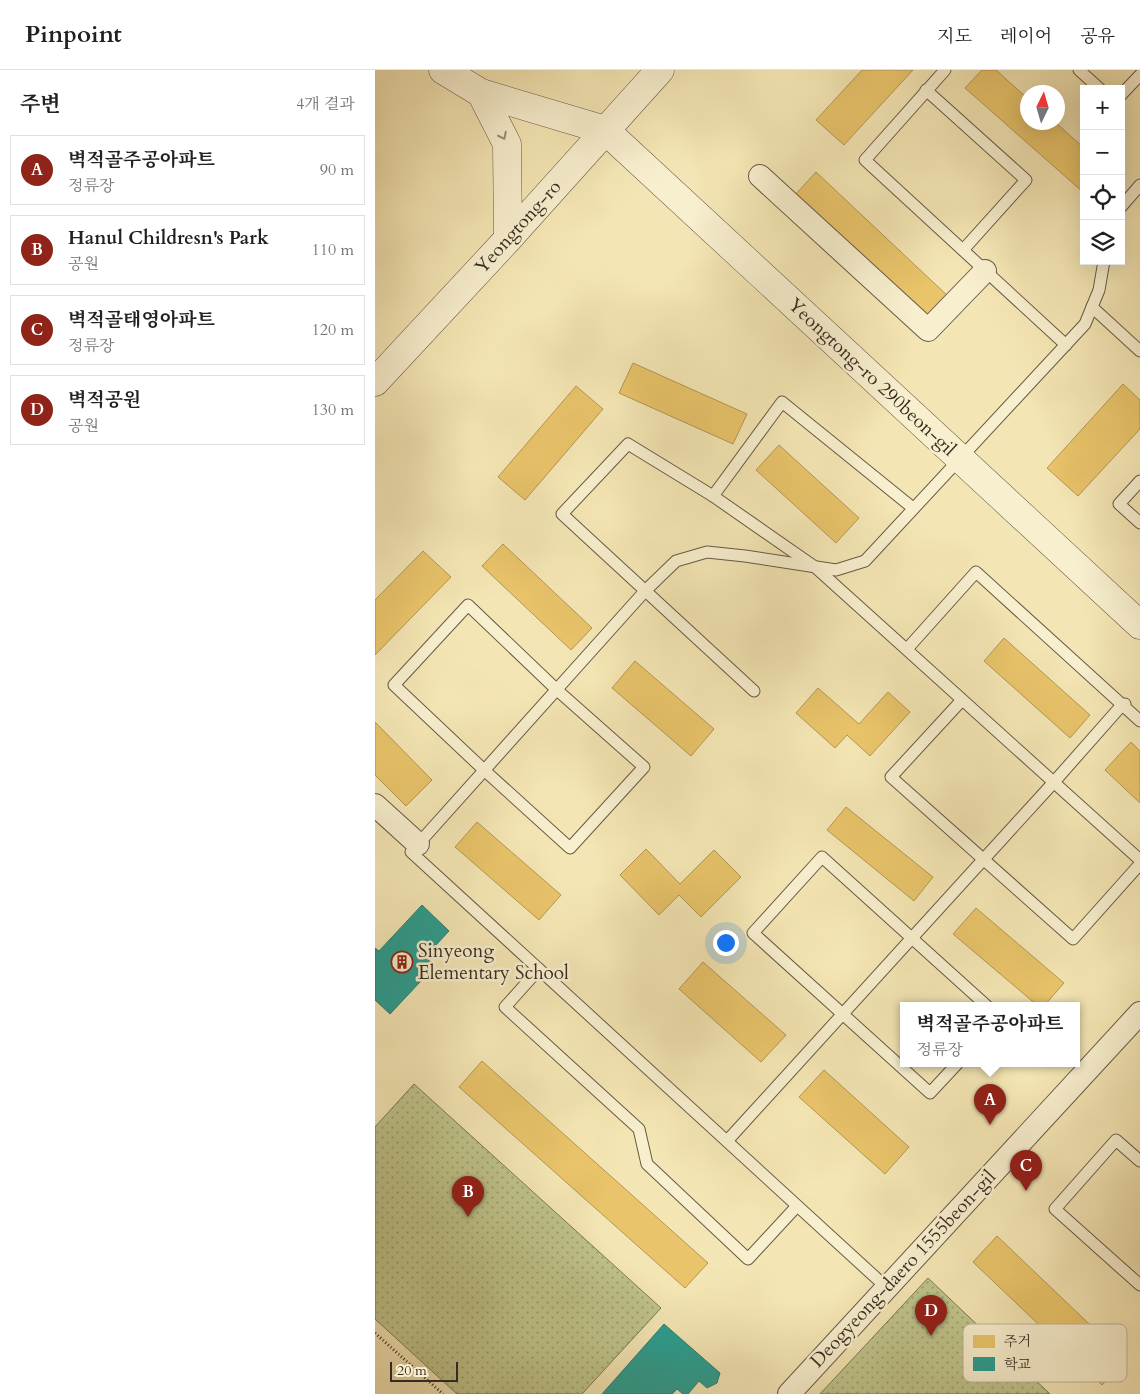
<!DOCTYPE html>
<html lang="ko">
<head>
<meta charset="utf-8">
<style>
  :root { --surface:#fff; --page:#f6f6f6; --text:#202124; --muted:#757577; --line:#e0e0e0; --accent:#8f2418 }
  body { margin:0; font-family:Cardo,"Noto Serif KR",serif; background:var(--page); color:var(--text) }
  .controls { position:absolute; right:15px; top:15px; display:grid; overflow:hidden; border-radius:0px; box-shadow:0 5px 20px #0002 }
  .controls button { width:45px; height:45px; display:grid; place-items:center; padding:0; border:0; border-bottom:1px solid var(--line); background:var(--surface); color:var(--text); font:25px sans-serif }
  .compass { position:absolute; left:645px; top:15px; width:45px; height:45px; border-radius:50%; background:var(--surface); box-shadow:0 5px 20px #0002; rotate:5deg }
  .scale { position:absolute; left:15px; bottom:12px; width:68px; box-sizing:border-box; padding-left:5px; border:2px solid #382c22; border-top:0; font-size:14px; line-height:18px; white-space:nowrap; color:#382c22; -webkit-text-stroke:4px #f8efce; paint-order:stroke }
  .you { position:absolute; left:350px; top:872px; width:18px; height:18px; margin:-12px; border:4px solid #fff; border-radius:50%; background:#1a73e8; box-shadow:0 0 0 8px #1a73e833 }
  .badge { display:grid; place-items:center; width:32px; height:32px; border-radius:50%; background:var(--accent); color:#fff; font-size:16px; font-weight:700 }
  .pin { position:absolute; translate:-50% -41px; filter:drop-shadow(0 1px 2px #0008) }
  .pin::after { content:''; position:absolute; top:26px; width:18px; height:15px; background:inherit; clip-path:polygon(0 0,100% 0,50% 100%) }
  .popup { position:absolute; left:525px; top:932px; width:180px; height:65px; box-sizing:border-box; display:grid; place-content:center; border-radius:0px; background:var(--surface); filter:drop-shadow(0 1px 4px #0005); font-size:16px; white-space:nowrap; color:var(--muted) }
  .popup b { font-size:19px; color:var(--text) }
  .popup::after { content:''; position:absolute; left:50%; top:100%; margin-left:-10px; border:10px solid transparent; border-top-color:var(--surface) }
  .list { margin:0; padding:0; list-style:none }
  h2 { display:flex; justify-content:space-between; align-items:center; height:65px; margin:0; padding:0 20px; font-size:21px }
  h2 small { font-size:16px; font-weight:400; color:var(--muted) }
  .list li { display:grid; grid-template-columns:32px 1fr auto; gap:15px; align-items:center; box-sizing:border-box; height:70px; margin:0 10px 10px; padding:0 10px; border:1px solid var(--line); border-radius:0px }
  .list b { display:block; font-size:19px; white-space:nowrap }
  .list p { margin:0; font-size:16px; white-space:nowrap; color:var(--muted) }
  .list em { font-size:16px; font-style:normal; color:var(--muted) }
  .icon { flex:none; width:28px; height:28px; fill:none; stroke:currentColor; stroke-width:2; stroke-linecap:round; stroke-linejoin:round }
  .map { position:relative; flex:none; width:765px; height:1324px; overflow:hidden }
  header { display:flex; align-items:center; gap:30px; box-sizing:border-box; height:70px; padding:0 25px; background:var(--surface); border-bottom:1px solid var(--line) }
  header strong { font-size:24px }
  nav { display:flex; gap:28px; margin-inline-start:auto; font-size:18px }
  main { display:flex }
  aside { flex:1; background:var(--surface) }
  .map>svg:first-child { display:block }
  .park { fill:url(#park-dots); stroke:#7c7856 }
  .homes { fill:#e9c46a; stroke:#b49654 }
  .schools { fill:#2a9d8f; stroke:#2e7b6e }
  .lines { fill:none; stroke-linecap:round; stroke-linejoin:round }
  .service-casing { stroke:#675a46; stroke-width:13 }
  .minor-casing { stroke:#675a46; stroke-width:24 }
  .tertiary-casing { stroke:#675a46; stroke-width:29 }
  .path { stroke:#382c22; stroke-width:3; stroke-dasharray:1 2.5; stroke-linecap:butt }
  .service { stroke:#f8efce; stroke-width:11 }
  .minor { stroke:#f8efce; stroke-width:22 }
  .tertiary { stroke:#f8efce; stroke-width:28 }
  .oneway { stroke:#988e78 }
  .labels { text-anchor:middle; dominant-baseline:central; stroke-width:5; stroke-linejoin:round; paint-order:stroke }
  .street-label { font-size:19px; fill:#382c22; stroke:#f8efce }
  .poi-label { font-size:19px; fill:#382c22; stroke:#f8efce; text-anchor:start }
  .key { fill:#f8efce; stroke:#beb49a; stroke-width:1 }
  .key-label { font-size:14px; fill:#382c22 }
</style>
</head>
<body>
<header>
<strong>Pinpoint</strong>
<nav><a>지도</a><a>레이어</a><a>공유</a></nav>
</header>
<main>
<aside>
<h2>주변<small>4개 결과</small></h2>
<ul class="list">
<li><span class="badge">A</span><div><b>벽적골주공아파트</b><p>정류장</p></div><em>90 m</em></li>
<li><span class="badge">B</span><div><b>Hanul Childresn's Park</b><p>공원</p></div><em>110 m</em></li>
<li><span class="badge">C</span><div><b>벽적골태영아파트</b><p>정류장</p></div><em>120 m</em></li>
<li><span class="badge">D</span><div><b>벽적공원</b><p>공원</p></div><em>130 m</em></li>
</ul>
</aside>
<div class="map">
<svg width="765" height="1324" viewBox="0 0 765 1324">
  <defs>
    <pattern id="park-dots" width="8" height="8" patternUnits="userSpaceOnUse" patternTransform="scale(1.25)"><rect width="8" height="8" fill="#bfc48a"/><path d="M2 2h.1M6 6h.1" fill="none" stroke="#9c9f70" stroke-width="1.8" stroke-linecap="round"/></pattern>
  </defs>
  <rect width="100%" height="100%" fill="#f4e6b4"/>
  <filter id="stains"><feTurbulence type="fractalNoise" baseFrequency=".004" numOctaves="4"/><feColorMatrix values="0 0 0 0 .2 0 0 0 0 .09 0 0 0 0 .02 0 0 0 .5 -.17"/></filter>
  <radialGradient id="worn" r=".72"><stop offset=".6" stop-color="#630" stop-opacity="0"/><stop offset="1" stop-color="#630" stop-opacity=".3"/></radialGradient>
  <!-- park -->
  <g class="park">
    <path d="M39,1014L286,1238L207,1324H82L0,1249V1057Z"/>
    <path d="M553,1208L675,1324H445Z"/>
  </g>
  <!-- homes -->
  <g class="homes">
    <path d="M487,0H538L469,75L441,50Z"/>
    <path d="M607,0H621L652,28V52H680L709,78V123L590,18Z"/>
    <path d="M441,102L575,228L552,253L418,127Z"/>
    <path d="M258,293L372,344L358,374L244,323Z"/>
    <path d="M748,314L765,330V359L703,426L672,398Z"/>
    <path d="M201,316L228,339L150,430L123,407Z"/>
    <path d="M404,375L484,448L461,473L381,400Z"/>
    <path d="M128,474L217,558L196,580L107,496Z"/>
    <path d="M48,481L76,507L0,585V530Z"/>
    <path d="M629,568L715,645L695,668L609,591Z"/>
    <path d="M260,591L339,659L316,686L237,618Z"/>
    <path d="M443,618L484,654L513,622L535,642L495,686L472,665L460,678L421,643Z"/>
    <path d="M0,652L57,710L31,736L0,705Z"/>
    <path d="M756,672L765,681V733L730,700Z"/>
    <path d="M471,737L558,807L539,831L452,760Z"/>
    <path d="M102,752L186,825L164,850L80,777Z"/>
    <path d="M271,779L305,814L339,780L366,807L326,847L304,825L284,845L245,805Z"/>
    <path d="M601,838L689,913L669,936H663L578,864Z"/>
    <path d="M328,892L411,965L386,992L304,919Z"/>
    <path d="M107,991L333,1193L310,1218L84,1017Z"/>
    <path d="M449,1000L534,1077L510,1104L424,1027Z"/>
    <path d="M622,1166L752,1290L727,1315L598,1192Z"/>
  </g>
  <!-- schools -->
  <g class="schools">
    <path d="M47,835L74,861L50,887L60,896L15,944L0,930V878L4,881Z"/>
    <path d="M289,1254L345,1303L342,1313L332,1318L324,1311L313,1324H308L302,1319L297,1324H227Z"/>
  </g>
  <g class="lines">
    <!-- service casing -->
    <g class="service-casing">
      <g id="service">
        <path d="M570,0L490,90L691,275"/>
        <path d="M704,0L725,19"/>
        <path d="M551,20L651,110L588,180"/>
        <path d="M746,25L765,5"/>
        <path d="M746,137L765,115"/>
        <path d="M717,237L765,281"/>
        <path d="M765,411L744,434L765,453"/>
        <path d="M338,426L407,332L538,438"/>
        <path d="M93,535L182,620L269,697L195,778L109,700L19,615Z"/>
        <path d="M532,579L601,502L765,651"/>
        <path d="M379,621L187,444L253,374L338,426L440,497L765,790"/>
        <path d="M587,630L516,707L698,869L765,794"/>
        <path d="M164,899L130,937L264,1059L272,1094L373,1189L422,1136"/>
        <path d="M582,994L555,1023L378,863L447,787L612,936"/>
        <path d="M352,1071L679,712L747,635L750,634"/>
        <path d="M765,1091L741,1070L680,1139L765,1215"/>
        <path d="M511,1217L36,782L270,521L301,491L332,482L370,486L461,500L490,491L710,254L724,220L729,191"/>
      </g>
    </g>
    <!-- minor casing -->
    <g class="minor-casing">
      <g id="minor">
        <path d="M385,106L553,260L610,201"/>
        <path d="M0,735L43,774"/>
        <path d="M414,1324L765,943"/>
      </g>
    </g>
    <!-- tertiary casing -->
    <g class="tertiary-casing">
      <g id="tertiary">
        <path d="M68,0L106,23L230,60L765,555"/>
        <path d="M106,23L132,74L133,169"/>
        <path d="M0,312L133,169L285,0"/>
      </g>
    </g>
    <!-- path -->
    <path class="path" d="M0,1263L68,1324"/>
    <!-- service -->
    <use href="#service" class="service"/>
    <!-- minor -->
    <use href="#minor" class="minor"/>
    <!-- tertiary -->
    <use href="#tertiary" class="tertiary"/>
  </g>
  <!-- one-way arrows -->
  <defs><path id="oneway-chevron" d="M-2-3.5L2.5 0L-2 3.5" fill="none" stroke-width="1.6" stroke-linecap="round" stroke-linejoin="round" transform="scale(1.25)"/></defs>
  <use class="oneway" href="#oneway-chevron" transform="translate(128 66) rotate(63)"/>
  <!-- icons -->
  <defs>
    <g id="building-ring" transform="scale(1.125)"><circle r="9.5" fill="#f8efce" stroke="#8f2418" stroke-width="1.5"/><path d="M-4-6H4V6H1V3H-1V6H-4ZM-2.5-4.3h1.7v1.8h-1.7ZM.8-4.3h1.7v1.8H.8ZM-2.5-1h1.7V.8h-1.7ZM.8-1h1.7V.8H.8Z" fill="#8f2418"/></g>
  </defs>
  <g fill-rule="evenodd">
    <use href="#building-ring" x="27" y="892"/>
  </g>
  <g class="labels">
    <!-- street labels -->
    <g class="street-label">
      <text transform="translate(143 157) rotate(-48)">Yeongtong-ro</text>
      <text transform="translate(497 307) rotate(43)">Yeongtong-ro 290beon-gil</text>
      <text transform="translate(528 1199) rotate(-47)">Deogyeong-daero 1555beon-gil</text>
    </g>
    <!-- poi labels -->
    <g class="poi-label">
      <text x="43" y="881">Sinyeong<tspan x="43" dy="22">Elementary School</tspan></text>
    </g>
  </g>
  <!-- legend -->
  <rect x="588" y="1254" width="164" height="58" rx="8" class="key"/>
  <rect x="598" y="1265" width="22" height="13" fill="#e9c46a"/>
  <rect x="598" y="1287" width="22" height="14" fill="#2a9d8f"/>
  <g class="key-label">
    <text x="629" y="1276">주거</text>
    <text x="629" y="1299">학교</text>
  </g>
  <rect width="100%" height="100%" filter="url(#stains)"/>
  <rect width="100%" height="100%" fill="url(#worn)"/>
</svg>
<div class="controls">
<button>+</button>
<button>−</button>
<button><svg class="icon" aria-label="locate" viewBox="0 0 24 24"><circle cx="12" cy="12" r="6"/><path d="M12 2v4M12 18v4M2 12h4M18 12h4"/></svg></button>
<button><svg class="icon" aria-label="layers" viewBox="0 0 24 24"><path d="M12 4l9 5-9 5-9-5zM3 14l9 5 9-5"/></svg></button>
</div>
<svg class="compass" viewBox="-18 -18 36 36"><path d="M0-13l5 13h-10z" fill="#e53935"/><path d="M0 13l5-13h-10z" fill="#757577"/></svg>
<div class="scale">20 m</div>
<div class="you"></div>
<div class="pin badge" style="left:615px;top:1055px">A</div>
<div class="popup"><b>벽적골주공아파트</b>정류장</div>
<div class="pin badge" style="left:93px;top:1147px">B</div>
<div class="pin badge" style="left:651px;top:1121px">C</div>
<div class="pin badge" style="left:556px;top:1266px">D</div>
</div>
</main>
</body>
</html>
